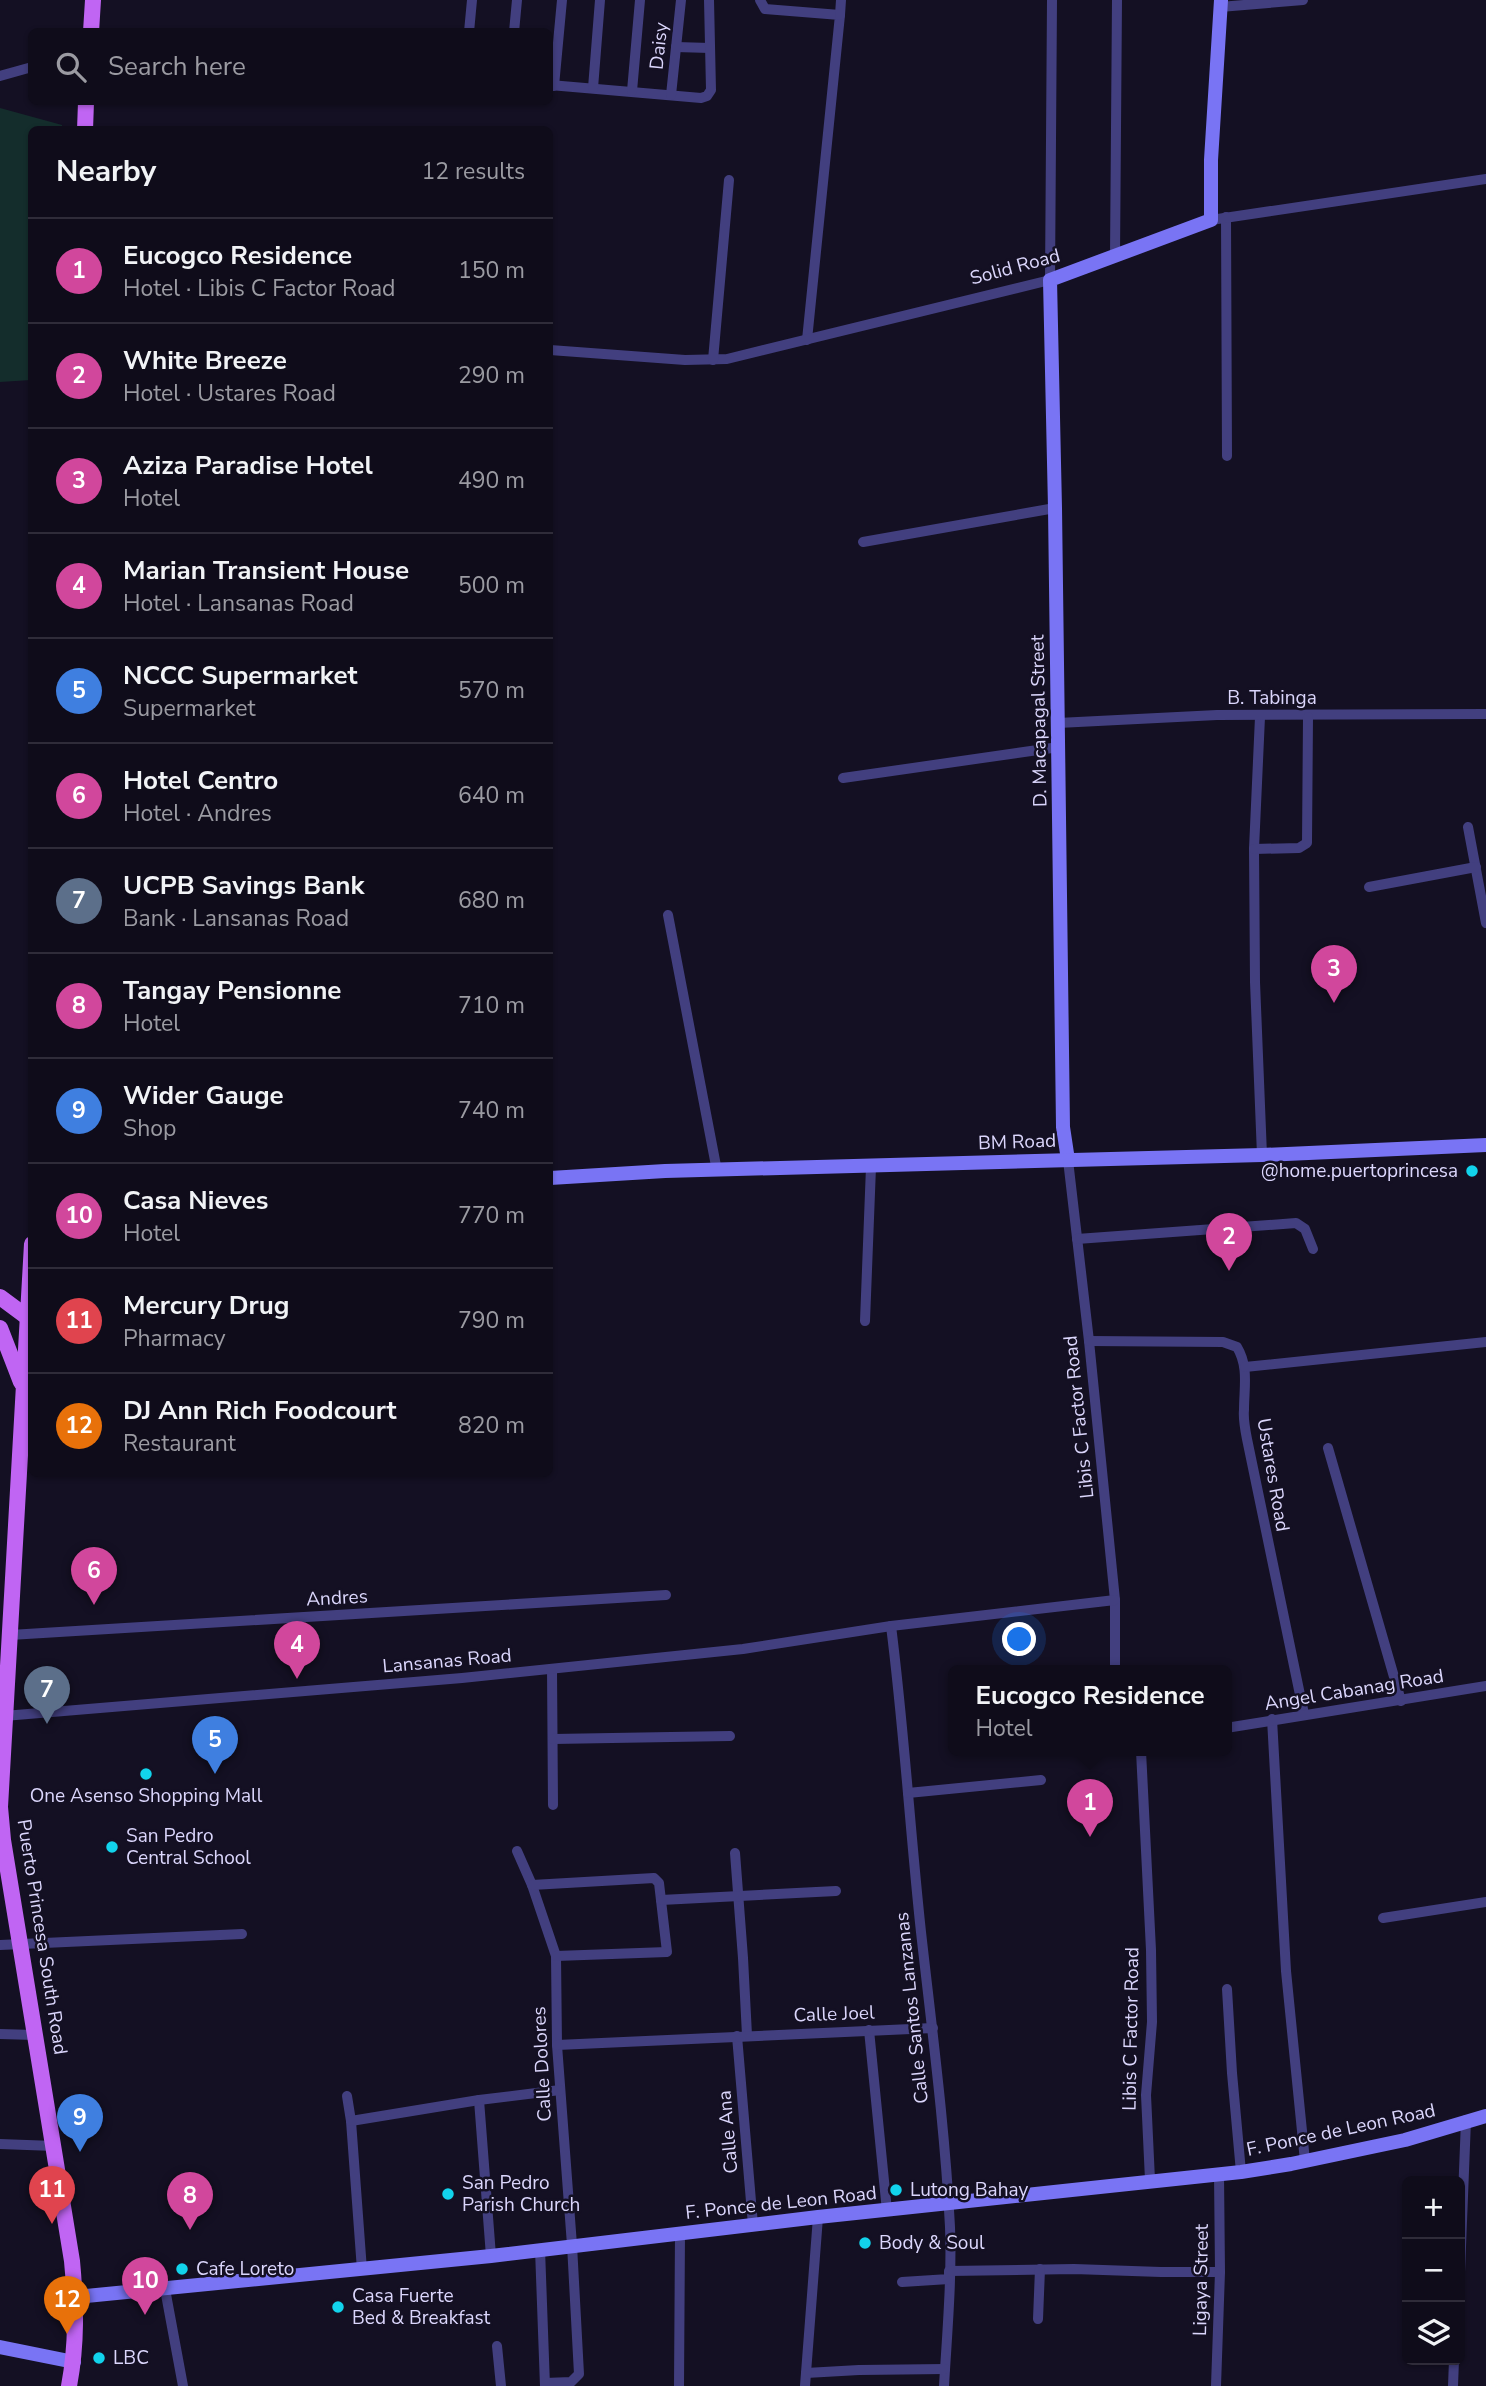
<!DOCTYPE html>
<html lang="en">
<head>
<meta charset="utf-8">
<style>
  :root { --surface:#0f0c1a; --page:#181523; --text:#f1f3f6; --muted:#9b9ba2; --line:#2f2c39; --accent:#8c9099 }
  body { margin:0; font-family:"Nunito Sans",sans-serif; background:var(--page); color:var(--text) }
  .controls { position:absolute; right:21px; bottom:21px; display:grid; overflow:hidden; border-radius:10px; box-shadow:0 2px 5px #0004 }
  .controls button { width:63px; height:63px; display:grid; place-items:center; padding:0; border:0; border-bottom:2px solid var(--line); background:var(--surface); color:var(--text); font:35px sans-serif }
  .you { position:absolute; left:1020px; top:1640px; width:24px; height:24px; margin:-18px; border:5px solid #fff; border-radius:50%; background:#1a73e8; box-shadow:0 0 0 10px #1a73e833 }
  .badge { display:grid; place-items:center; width:46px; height:46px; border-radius:50%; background:var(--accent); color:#fff; font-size:23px; font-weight:700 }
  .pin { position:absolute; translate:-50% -58px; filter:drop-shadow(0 2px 4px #0008) }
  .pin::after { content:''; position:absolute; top:37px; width:24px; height:21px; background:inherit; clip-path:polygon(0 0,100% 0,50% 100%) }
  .popup { position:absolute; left:948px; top:1665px; width:284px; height:91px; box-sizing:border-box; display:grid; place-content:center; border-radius:10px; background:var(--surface); filter:drop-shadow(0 2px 5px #0005); font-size:23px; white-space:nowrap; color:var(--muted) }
  .popup b { font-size:26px; color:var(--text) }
  .popup::after { content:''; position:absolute; left:50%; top:100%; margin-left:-14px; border:14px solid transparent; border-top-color:var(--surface) }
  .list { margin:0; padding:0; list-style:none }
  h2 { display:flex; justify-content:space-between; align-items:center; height:91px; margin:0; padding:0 28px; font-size:30px }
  h2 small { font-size:23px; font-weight:400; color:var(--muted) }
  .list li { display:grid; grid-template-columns:46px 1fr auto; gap:21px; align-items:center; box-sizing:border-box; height:105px; padding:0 28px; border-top:2px solid var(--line) }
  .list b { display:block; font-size:26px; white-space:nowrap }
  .list p { margin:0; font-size:23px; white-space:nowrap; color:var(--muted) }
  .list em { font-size:23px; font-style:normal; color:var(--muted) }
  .icon { flex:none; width:38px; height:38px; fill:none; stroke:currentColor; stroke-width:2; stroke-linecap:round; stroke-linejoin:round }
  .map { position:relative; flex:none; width:1486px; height:2386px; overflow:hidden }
  .search { position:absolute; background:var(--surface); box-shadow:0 2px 5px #0004; left:28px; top:28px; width:525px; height:77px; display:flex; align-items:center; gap:18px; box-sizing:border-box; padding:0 24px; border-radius:10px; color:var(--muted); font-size:26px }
  .panel { position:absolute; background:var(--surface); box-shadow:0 2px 5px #0004; left:28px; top:126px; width:525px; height:1351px; border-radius:10px }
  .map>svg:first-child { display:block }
  .green { fill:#142d2c }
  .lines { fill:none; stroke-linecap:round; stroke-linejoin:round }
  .street { stroke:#423f7f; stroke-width:10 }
  .secondary { stroke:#7974f4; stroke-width:14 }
  .primary { stroke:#c065f3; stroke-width:16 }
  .poi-dot { fill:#12d3ec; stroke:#141023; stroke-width:2.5 }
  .labels { text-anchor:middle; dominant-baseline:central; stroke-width:5; stroke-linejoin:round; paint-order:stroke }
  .street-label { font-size:19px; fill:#dbd6fc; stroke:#141023 }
  .poi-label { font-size:19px; fill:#dbd6fc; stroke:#141023; text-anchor:start }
</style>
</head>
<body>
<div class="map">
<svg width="1486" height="2386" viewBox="0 0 1486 2386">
  <rect width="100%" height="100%" fill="#141023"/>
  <!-- green -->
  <path class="green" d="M0,108L62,125V129L32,130L31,380L0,382Z"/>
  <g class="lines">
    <!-- street -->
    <g class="street">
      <path d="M760,0L765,9L840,15L807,340"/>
      <path d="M1220,7L1303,0"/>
      <path d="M840,15L841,0"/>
      <path d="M469,32L472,0"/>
      <path d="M514,32L517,0"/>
      <path d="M676,47L710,48"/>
      <path d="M0,76L32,67"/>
      <path d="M550,85L701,98L707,96L711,90L709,0"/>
      <path d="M554,86L562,0"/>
      <path d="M593,88L600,0"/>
      <path d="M632,91L640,0"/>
      <path d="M671,95L681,0"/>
      <path d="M1226,217L1227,456"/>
      <path d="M1211,220L1486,179"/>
      <path d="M1115,256L1117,0"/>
      <path d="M550,350L685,360L727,359L1050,280L1052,0"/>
      <path d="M713,360L729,180"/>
      <path d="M863,542L1055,508"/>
      <path d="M1260,717L1254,849L1255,982L1262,1155"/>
      <path d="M1058,723L1217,715L1486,714"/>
      <path d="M843,778L1059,747"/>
      <path d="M1468,827L1486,923"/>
      <path d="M1254,849L1299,848L1307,843L1308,717"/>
      <path d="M1369,887L1476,867"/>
      <path d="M668,915L717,1171"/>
      <path d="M1068,1160L1089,1341L1115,1600V1671"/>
      <path d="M1077,1239L1296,1223L1305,1229L1313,1249"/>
      <path d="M865,1321L871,1167"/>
      <path d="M1089,1341L1223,1342L1237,1347C1249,1367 1244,1387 1244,1410C1243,1419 1245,1429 1247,1439L1304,1714"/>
      <path d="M1245,1367L1486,1342"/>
      <path d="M1328,1448L1401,1701"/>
      <path d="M891,1626C904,1728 910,1830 921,1932C932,2030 945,2128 950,2227C952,2280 947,2334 944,2386"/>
      <path d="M10,1635L666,1595"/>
      <path d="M552,1669L553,1805"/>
      <path d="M4,1716L462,1678L743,1649L891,1626L1115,1600"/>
      <path d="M1272,1719L1286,1971L1305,2161"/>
      <path d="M1226,1728L1486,1686"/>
      <path d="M553,1739L730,1736"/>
      <path d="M1141,1751L1151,1950L1152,2022L1146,2095L1150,2180"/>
      <path d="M908,1793L1041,1780"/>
      <path d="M517,1851L532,1885L556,1956L557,2045L572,2245L579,2374L571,2382L545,2383"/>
      <path d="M735,1853L743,1958L747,2035"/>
      <path d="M532,1885L654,1878L659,1883L667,1952L556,1956"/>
      <path d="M661,1900L836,1891"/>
      <path d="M1383,1918L1486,1902"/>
      <path d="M0,1945L242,1934"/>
      <path d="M1227,1989L1232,2073L1241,2172"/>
      <path d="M869,2030L887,2211"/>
      <path d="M0,2034L35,2035"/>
      <path d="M737,2036L753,2225"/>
      <path d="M557,2045L933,2028"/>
      <path d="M347,2096L351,2121L362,2270"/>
      <path d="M479,2100L491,2256"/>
      <path d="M351,2121L479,2100L560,2090"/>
      <path d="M0,2144L54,2146"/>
      <path d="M540,2249L545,2386"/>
      <path d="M1460,2272L1466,2120"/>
      <path d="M902,2282L949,2279V2271L1074,2269L1161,2272H1220"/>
      <path d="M165,2289L183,2386"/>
      <path d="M1038,2319L1040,2269"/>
      <path d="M497,2346L501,2386"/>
      <path d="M806,2373L859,2370L945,2369"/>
      <path d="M679,2386L680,2233"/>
      <path d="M805,2386L818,2217"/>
      <path d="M1216,2386L1220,2272L1219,2174"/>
      <path d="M1453,2386L1454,2360"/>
    </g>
    <!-- secondary -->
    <g class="secondary">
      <path d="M1068,1160L1063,1127L1055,508L1050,280L1211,220V160L1221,0"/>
      <path d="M550,1178L665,1171L1262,1155L1486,1145"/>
      <path d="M76,2297L491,2256L818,2217L1241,2172L1291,2164L1405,2140L1486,2116"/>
      <path d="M0,2347L74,2362"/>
    </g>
    <!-- primary -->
    <g class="primary">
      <path d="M91,32L93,0"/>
      <path d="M85,130L86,102"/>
      <path d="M32,1244L0,1807L3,1840L72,2261C76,2304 77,2344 69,2386"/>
      <path d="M0,1297L27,1317"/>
      <path d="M0,1328L21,1382"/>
    </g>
  </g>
  <!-- markers -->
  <g class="poi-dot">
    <circle cx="1472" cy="1171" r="7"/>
    <circle cx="146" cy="1774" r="7"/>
    <circle cx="112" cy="1847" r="7"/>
    <circle cx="896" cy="2190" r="7"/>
    <circle cx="448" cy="2194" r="7"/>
    <circle cx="865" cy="2243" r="7"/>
    <circle cx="182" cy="2269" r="7"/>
    <circle cx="338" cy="2307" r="7"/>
    <circle cx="99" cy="2358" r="7"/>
  </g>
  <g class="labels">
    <!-- street labels -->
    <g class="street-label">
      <text transform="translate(659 46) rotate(-84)">Daisy</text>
      <text transform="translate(1015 267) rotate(-15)">Solid Road</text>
      <text x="1272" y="698">B. Tabinga</text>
      <text transform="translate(1039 721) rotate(-91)">D. Macapagal Street</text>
      <text transform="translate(1017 1142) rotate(-2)">BM Road</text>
      <text transform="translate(1079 1417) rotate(-96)">Libis C Factor Road</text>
      <text transform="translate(1273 1475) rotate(80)">Ustares Road</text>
      <text transform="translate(337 1598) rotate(-3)">Andres</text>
      <text transform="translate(447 1661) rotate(-5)">Lansanas Road</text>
      <text transform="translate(1354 1690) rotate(-9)">Angel Cabanag Road</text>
      <text transform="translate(42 1937) rotate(81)">Puerto Princesa South Road</text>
      <text transform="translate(912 2008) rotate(-96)">Calle Santos Lanzanas</text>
      <text transform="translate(834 2014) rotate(-2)">Calle Joel</text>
      <text transform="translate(1131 2029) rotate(-89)">Libis C Factor Road</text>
      <text transform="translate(542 2064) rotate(-93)">Calle Dolores</text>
      <text transform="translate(1341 2130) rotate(-12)">F. Ponce de Leon Road</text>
      <text transform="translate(728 2132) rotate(-95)">Calle Ana</text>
      <text transform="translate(781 2203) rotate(-6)">F. Ponce de Leon Road</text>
      <text transform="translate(1201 2280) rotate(-89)">Ligaya Street</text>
    </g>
    <!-- poi labels -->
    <g class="poi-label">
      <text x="1458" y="1171" text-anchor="end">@home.puertoprincesa</text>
      <text x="146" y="1796" text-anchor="middle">One Asenso Shopping Mall</text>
      <text x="126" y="1836">San Pedro<tspan x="126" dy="22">Central School</tspan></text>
      <text x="462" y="2183">San Pedro<tspan x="462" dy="22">Parish Church</tspan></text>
      <text x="910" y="2190">Lutong Bahay</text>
      <text x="879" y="2243">Body &amp; Soul</text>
      <text x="196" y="2269">Cafe Loreto</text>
      <text x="352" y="2296">Casa Fuerte<tspan x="352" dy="22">Bed &amp; Breakfast</tspan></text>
      <text x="113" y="2358">LBC</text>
    </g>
  </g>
</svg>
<div class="controls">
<button>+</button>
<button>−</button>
<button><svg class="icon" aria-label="layers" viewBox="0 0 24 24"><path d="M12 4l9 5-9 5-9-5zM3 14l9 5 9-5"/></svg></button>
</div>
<div class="you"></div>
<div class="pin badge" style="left:1090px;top:1837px;background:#d1479c">1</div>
<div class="popup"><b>Eucogco Residence</b>Hotel</div>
<div class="pin badge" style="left:1229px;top:1271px;background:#d1479c">2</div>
<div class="pin badge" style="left:1334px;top:1003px;background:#d1479c">3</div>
<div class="pin badge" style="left:297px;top:1679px;background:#d1479c">4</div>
<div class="pin badge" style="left:215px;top:1774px;background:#3f7fe0">5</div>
<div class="pin badge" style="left:94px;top:1605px;background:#d1479c">6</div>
<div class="pin badge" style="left:47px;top:1724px;background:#5c6f8a">7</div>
<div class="pin badge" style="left:190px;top:2230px;background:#d1479c">8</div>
<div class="pin badge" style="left:80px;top:2152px;background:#3f7fe0">9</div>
<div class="pin badge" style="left:145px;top:2315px;background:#d1479c">10</div>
<div class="pin badge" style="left:52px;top:2224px;background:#e0444e">11</div>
<div class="pin badge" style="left:67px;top:2334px;background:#e8710a">12</div>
<div class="search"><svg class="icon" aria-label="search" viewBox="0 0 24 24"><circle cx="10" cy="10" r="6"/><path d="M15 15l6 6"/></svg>Search here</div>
<section class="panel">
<h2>Nearby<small>12 results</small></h2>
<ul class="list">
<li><span class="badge" style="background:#d1479c">1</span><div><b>Eucogco Residence</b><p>Hotel · Libis C Factor Road</p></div><em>150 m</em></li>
<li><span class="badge" style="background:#d1479c">2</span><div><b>White Breeze</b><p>Hotel · Ustares Road</p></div><em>290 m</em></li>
<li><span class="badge" style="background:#d1479c">3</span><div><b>Aziza Paradise Hotel</b><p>Hotel</p></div><em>490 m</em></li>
<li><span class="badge" style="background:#d1479c">4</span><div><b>Marian Transient House</b><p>Hotel · Lansanas Road</p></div><em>500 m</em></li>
<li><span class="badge" style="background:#3f7fe0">5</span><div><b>NCCC Supermarket</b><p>Supermarket</p></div><em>570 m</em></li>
<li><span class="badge" style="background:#d1479c">6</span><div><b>Hotel Centro</b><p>Hotel · Andres</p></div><em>640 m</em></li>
<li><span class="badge" style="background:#5c6f8a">7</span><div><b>UCPB Savings Bank</b><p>Bank · Lansanas Road</p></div><em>680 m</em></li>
<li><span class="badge" style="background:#d1479c">8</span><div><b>Tangay Pensionne</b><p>Hotel</p></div><em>710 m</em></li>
<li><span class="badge" style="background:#3f7fe0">9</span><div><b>Wider Gauge</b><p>Shop</p></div><em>740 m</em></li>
<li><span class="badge" style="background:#d1479c">10</span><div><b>Casa Nieves</b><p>Hotel</p></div><em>770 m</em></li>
<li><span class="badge" style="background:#e0444e">11</span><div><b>Mercury Drug</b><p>Pharmacy</p></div><em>790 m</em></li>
<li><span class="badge" style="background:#e8710a">12</span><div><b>DJ Ann Rich Foodcourt</b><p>Restaurant</p></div><em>820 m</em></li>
</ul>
</section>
</div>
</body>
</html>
